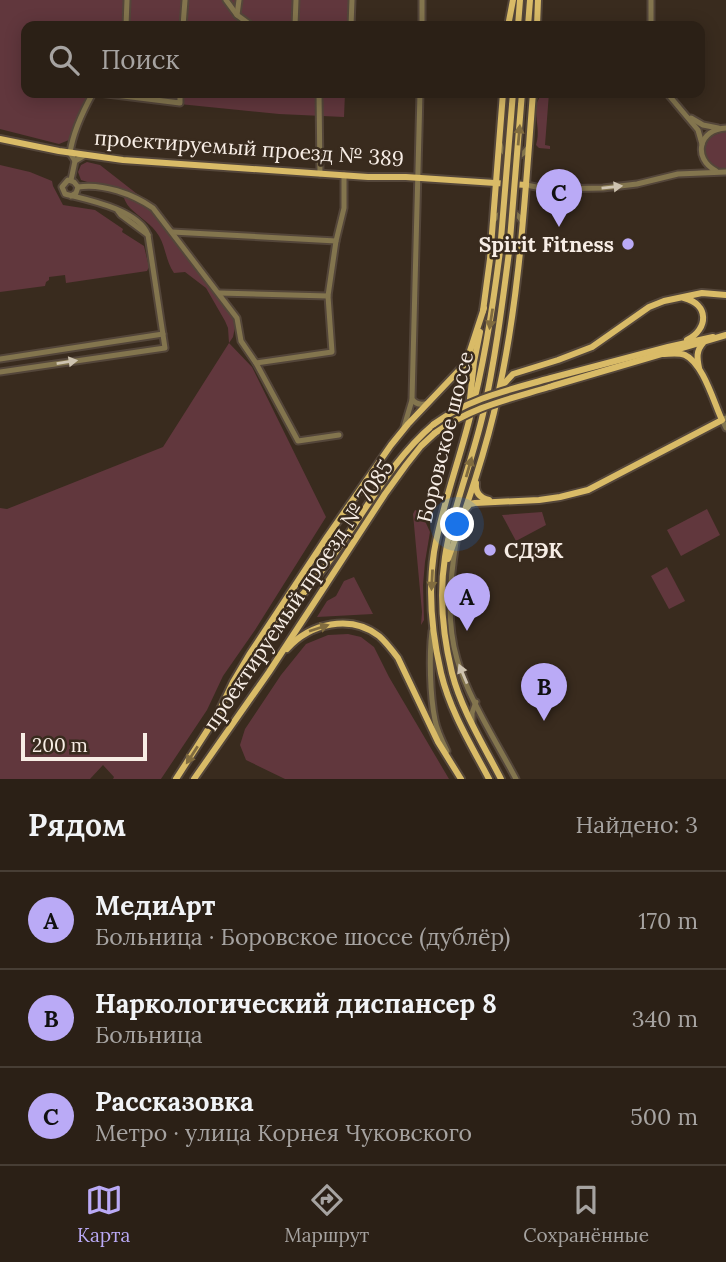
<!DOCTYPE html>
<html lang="ru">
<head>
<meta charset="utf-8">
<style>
  :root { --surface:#2b2016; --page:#372d23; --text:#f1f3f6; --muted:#a6a3a1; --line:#473e35; --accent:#baaaf6 }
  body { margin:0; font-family:Lora,serif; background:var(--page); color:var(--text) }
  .scale { position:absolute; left:21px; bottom:18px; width:126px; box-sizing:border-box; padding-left:7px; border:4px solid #f7ede5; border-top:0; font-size:19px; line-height:24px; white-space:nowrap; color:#f7ede5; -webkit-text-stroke:5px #392b1e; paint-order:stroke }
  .you { position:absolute; left:458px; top:525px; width:24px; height:24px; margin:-18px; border:5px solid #fff; border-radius:50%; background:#1a73e8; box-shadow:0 0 0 10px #1a73e833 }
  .badge { display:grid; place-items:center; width:46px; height:46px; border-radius:50%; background:var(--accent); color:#111; font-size:23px; font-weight:700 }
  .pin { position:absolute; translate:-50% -58px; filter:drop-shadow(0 2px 4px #0008) }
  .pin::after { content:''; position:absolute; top:37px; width:24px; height:21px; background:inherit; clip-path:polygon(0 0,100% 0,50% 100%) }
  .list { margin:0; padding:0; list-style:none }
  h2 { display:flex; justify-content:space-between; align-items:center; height:91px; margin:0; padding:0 28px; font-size:30px }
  h2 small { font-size:23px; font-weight:400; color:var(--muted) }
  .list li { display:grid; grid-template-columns:46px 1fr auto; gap:21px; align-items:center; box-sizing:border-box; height:98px; padding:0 28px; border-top:2px solid var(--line) }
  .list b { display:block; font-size:26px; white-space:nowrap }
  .list p { margin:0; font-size:23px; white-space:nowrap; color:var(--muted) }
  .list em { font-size:23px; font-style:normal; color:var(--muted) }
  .icon { flex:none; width:38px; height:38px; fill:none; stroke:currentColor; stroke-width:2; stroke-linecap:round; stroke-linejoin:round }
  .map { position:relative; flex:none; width:726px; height:779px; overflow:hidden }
  .search { position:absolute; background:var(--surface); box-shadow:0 4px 18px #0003; left:21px; right:21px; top:21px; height:77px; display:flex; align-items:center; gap:18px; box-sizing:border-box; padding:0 24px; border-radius:14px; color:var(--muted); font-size:26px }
  .sheet { height:385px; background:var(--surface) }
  nav { display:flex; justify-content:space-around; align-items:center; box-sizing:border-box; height:98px; border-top:2px solid var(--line); background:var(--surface); font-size:19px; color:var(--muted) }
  nav a { display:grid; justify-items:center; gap:4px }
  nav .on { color:var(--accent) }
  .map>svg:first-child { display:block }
  .green { fill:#61373d }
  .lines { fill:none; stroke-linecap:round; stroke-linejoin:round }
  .minor-casing { stroke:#54463a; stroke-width:9 }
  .major-casing { stroke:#54463a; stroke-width:10 }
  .minor { stroke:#83754e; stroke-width:5 }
  .major { stroke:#d9bb67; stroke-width:6 }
  .major-bridge-casing { stroke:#54463a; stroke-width:10; stroke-linecap:butt }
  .major-bridge { stroke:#d9bb67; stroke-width:6 }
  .oneway { fill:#816c3f }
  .oneway2 { fill:#cec3b0 }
  .poi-dot { fill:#baaaf6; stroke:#392b1e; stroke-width:2.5 }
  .labels { text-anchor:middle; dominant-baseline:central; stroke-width:5; stroke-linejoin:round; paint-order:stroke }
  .street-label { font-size:21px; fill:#f7ede5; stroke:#392b1e }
  .poi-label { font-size:21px; font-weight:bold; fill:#f7ede5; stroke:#392b1e; text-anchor:end }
</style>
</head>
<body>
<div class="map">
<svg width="726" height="779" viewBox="0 0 726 779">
  <rect width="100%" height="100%" fill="#392b1e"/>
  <!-- green -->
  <g class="green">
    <path d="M0,0H353L351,26H26V93H91L80,112L69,140L59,144L0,129Z"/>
    <path d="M100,93H345L344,117L279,114L100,96Z"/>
    <path d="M542,93H549L545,145L550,146V149L539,148L536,145C540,133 536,122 536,109C536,103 539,98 542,93Z"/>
    <path d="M726,132V169C698,169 698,133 726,132Z"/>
    <path d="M87,162L100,165L141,197L216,289L237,318L233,337L229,343L252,367L326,517L255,630L223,676L207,710L161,779H113L114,777L103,765L90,779H0V508L7,509L163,447L229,343L228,328L225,321L206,288L185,272L174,273C166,262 166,248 159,236C152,224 139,217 130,208C126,204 124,198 122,193L81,180L78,172L81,165Z"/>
    <path d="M0,165L30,172L52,181L53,186L63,205L95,210L123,229L122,232L144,246L149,267L147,271L66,283L65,275L49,277V280L46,282L45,286L0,292Z"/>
    <path d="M707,509L720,535L681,556L667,530Z"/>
    <path d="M415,510L421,512L430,532L425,562L423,585L424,620L421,625L422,612L413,514Z"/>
    <path d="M542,512L546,525L516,541L502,515Z"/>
    <path d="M667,567L685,601L669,609L651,576Z"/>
    <path d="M354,577L373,614L317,617L327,601L336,596L344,581Z"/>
    <path d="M348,634L361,637L374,647L389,677L449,779H285L246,760L240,745L245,729L281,675L306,644L328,635Z"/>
  </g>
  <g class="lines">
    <!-- minor casing -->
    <g class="minor-casing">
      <g id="minor">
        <path d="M226,0L237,15L252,26"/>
        <path d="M237,15L239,0"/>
        <path d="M126,26L127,0"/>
        <path d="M183,26L185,0"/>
        <path d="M295,26L296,0"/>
        <path d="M351,26L352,0"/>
        <path d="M422,26V0"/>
        <path d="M651,26V0"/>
        <path d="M99,93L180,103V93"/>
        <path d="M319,93L320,174"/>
        <path d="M420,93L412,399C416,405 422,405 428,403"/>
        <path d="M667,93L698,130L702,144"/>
        <path d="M691,118L703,125L718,128"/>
        <path d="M500,144C504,159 519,161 528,148"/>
        <path d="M75,161L70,153C73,132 83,111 93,93"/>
        <path d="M716,171C692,158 699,129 726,128"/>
        <path d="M71,180L75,161L85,155"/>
        <path d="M526,185L547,189L603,188L637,184L678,174L726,172"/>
        <path d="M78,187C102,183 133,194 153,208L237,318L241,341L256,363L298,441L339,435"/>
        <path d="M118,211L121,215L148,235"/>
        <path d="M494,220C502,208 515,209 522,221"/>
        <path d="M172,232L336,241"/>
        <path d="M219,293L328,296"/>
        <path d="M0,359L163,334"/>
        <path d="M256,363L332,352L328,296L336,241L344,208V175"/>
        <path d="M0,372L165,348L148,235C139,210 89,200 65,194L62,187L68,180L74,182L78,187L76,193L71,196"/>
        <path d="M726,418L722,420L726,428"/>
        <path d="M404,427L412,400"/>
        <path d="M456,542C450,580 446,621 457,659C468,698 497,743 516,779"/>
        <path d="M432,631C429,656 430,695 435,720C437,731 442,741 447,751"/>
        <path d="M472,723V713L476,702"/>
      </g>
    </g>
    <!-- major casing -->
    <g class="major-casing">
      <g id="major">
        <path d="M508,26L513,0"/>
        <path d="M518,26L520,0"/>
        <path d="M528,26L530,0"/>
        <path d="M537,26L538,0"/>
        <path d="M512,105L513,93"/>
        <path d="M521,105L522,93"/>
        <path d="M0,139L59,151L123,160L368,177H406L526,185"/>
        <path d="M684,298C709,304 709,329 687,340"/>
        <path d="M483,311L490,259L503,93"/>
        <path d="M699,368C697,358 696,351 703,343"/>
        <path d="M551,378L668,347L713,337"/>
        <path d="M501,387L513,374L558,360L592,347L649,307L664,301L702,293L726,295"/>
        <path d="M549,387L726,335"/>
        <path d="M469,408L474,362L480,332"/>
        <path d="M476,483C475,493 480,498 489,500"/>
        <path d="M466,509L470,504L475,503L539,500L560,497L588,490L722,420C714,403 703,363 685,355C678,352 669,354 662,354"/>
        <path d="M448,559C467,505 486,451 498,395C520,296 525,194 533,93"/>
        <path d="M287,649C310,623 351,614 379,636C386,642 392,650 398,658L438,742L461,779"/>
        <path d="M248,666C273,626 306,593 333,556C366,511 391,460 434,424"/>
        <path d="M215,720L233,682L249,655L327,537L391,445L408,424L464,365L469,354L484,308"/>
        <path d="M176,779L216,717"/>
        <path d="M194,779L269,672L385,494L406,465L421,446L435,433"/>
        <path d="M489,779C471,745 450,711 441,673C432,634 428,591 434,552C442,505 460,459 471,413C485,360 493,306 500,251"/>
        <path d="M501,779C484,746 461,709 452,673C443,636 439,595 445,557C452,510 472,462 483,414C495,361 502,306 509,252"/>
      </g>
    </g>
    <!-- minor -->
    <use href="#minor" class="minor"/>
    <!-- major -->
    <use href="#major" class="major"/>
    <!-- major-bridge casing -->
    <g class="major-bridge-casing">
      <g id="major-bridge">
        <path d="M500,251L512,105"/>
        <path d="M509,252L521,105"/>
        <path d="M434,424C470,398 509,390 551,378"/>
        <path d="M435,433C472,407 506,400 549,387"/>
      </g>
    </g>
    <!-- major-bridge -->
    <use href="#major-bridge" class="major-bridge"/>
  </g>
  <!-- one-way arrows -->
  <defs><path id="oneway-solid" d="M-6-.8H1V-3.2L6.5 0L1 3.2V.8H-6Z" transform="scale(1.75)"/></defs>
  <g class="oneway">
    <use href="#oneway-solid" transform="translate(519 135) rotate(-85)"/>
    <use href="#oneway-solid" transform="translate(491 319) rotate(99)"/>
    <use href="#oneway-solid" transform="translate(469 467) rotate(-74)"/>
    <use href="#oneway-solid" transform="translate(432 580) rotate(93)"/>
    <use href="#oneway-solid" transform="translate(319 628) rotate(-18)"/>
    <use href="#oneway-solid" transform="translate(192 755) rotate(123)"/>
  </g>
  <g class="oneway2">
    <use href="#oneway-solid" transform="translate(612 187) rotate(-6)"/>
    <use href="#oneway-solid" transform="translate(67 362) rotate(-9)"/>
    <use href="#oneway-solid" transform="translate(463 674) rotate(-113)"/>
  </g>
  <!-- markers -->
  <g class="poi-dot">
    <circle cx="628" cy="244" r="7"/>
    <circle cx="490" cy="550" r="7"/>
  </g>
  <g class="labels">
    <!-- street labels -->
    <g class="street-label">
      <text transform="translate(249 148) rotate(4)">проектируемый проезд № 389</text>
      <text transform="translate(445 437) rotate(-76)">Боровское шоссе</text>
      <text transform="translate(298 595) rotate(-56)">проектируемый проезд № 7085</text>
    </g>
    <!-- poi labels -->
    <g class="poi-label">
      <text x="614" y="244">Spirit Fitness</text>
      <text x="504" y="550" text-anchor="start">СДЭК</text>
    </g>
  </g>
</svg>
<div class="scale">200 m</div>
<div class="you"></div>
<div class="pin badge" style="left:467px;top:631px">A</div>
<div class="pin badge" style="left:544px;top:721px">B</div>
<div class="pin badge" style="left:559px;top:227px">C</div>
<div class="search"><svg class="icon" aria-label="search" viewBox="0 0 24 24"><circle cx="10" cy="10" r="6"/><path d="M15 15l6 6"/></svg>Поиск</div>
</div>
<section class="sheet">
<h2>Рядом<small>Найдено: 3</small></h2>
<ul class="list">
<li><span class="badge">A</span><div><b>МедиАрт</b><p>Больница · Боровское шоссе (дублёр)</p></div><em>170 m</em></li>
<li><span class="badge">B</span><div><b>Наркологический диспансер 8</b><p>Больница</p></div><em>340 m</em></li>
<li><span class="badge">C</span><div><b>Рассказовка</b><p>Метро · улица Корнея Чуковского</p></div><em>500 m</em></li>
</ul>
</section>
<nav>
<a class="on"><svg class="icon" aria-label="map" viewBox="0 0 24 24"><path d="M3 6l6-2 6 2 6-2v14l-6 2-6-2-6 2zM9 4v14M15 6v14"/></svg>Карта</a>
<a><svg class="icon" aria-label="directions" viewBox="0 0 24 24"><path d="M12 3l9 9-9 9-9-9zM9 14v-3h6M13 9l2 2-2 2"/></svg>Маршрут</a>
<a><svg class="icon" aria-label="saved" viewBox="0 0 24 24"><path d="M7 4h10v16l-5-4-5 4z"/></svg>Сохранённые</a>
</nav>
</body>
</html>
